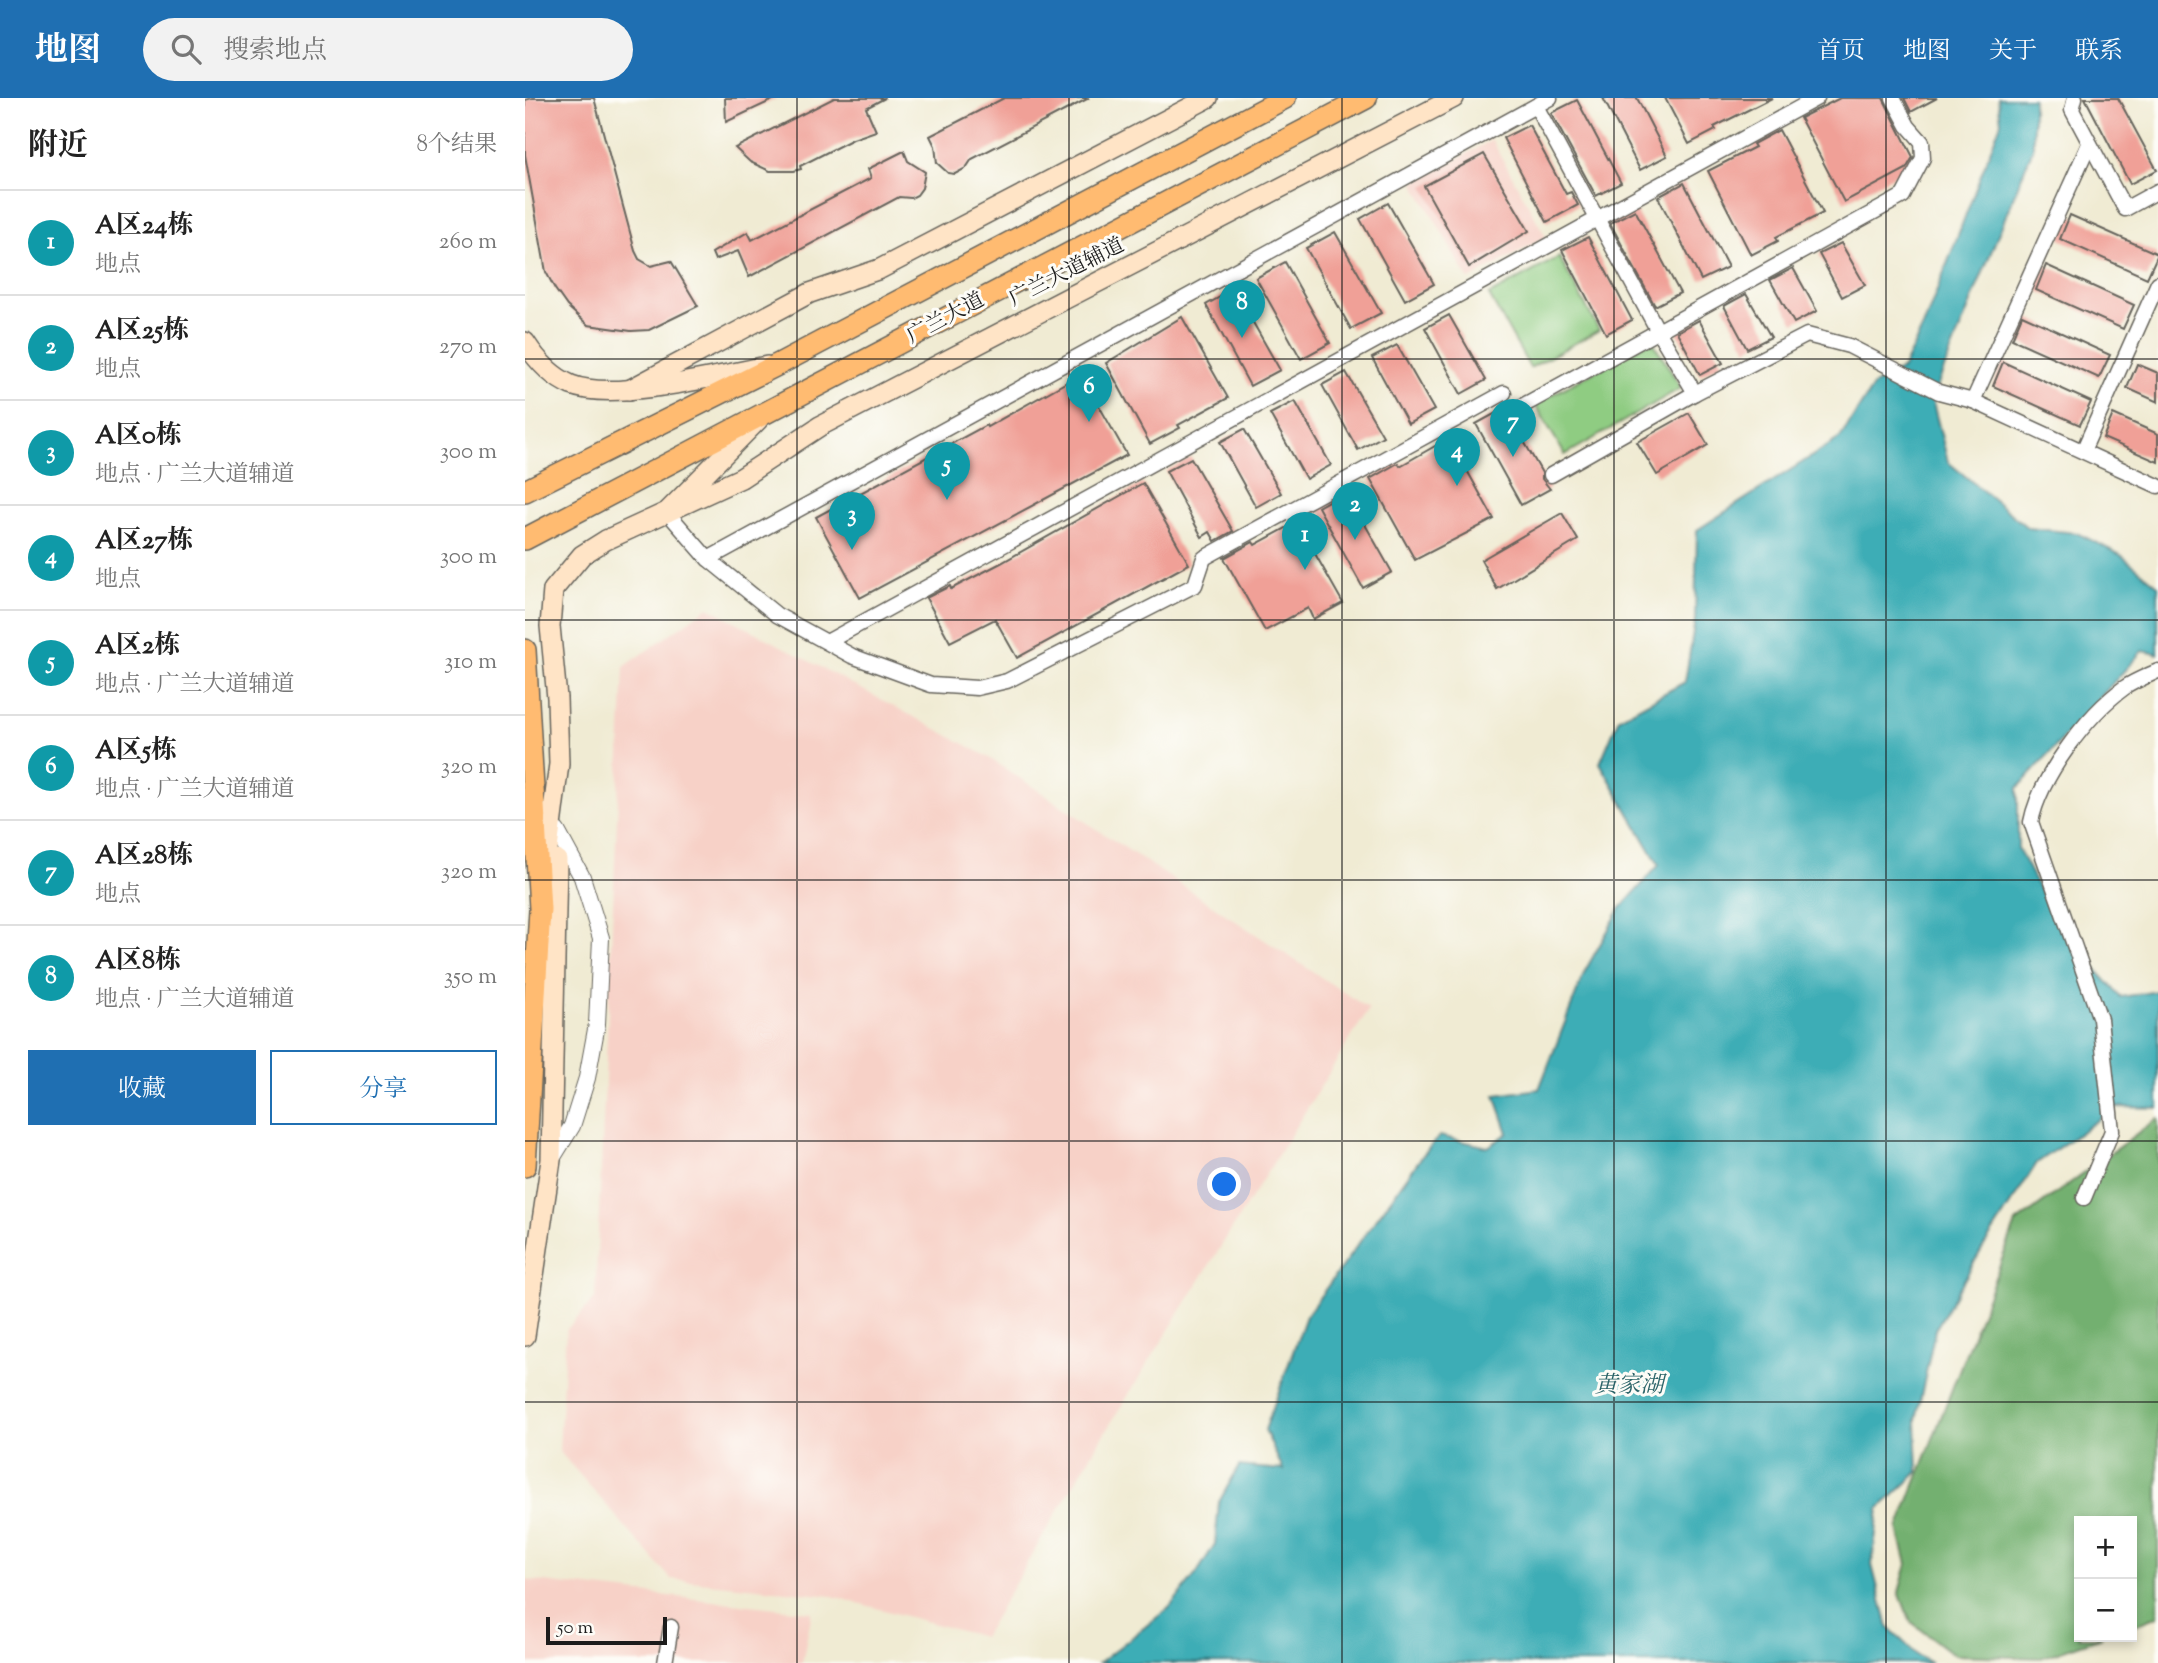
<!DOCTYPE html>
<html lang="zh">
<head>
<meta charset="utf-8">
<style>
  :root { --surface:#fff; --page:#f2f2f2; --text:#222; --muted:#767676; --line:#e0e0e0; --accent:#1f6fb2 }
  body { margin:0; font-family:"Sorts Mill Goudy","Noto Serif SC",serif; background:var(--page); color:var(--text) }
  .controls { position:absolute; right:21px; bottom:21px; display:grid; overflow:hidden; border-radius:0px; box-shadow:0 4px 10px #0003 }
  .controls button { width:63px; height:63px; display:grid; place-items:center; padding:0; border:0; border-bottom:2px solid var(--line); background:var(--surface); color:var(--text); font:35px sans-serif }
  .scale { position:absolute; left:21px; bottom:18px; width:121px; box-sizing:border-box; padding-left:7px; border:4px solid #1c1c1c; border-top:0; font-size:19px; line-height:24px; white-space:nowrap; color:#1c1c1c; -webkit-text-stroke:5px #fdfcf7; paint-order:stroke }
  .you { position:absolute; left:700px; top:1087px; width:24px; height:24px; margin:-18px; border:5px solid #fff; border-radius:50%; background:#1a73e8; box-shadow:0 0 0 10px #1a73e833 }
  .badge { display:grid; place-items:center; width:46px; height:46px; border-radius:50%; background:var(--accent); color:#fff; font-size:23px; font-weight:700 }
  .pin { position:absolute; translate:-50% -58px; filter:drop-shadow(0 2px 4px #0008) }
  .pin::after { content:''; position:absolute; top:37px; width:24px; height:21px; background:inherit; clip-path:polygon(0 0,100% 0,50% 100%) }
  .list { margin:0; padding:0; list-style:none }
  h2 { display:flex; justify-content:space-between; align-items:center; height:91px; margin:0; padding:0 28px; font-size:30px }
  h2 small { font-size:23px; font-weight:400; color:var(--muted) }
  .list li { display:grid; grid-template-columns:46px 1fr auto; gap:21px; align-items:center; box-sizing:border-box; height:105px; padding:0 28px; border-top:2px solid var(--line) }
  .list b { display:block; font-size:26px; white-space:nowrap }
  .list p { margin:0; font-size:23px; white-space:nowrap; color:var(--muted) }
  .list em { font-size:23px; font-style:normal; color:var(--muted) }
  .actions { display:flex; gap:14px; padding:21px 28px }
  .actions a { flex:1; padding:16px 0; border:2px solid var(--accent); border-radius:0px; text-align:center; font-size:24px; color:var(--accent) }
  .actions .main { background:var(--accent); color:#fff }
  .icon { flex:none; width:38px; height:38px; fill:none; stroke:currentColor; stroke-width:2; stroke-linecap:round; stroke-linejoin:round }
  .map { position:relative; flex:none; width:1633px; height:1565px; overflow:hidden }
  header { display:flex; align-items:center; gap:42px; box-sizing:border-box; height:98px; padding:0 35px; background:var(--accent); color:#fff }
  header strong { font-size:33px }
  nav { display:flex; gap:38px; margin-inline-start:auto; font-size:24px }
  .search { width:490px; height:63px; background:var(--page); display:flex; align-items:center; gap:18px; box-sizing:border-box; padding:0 24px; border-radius:38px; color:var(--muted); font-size:26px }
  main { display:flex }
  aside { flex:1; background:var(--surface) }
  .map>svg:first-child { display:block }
  .built { fill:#f7d1c7 }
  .green { fill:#8fcc82; stroke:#56744f; stroke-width:2 }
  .forest { fill:#73b070; stroke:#486646; stroke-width:2 }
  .water { fill:#3cadb6; stroke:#2c6469; stroke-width:2 }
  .building { fill:#f0a097 }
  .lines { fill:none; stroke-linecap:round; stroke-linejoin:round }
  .minor-casing { stroke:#66645c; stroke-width:17 }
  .tertiary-casing { stroke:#66645c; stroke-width:18 }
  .secondary-casing { stroke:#66645c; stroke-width:22 }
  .primary-casing { stroke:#66645c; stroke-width:24 }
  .minor { stroke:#fff; stroke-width:14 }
  .tertiary { stroke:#fff; stroke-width:16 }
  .secondary { stroke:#ffe4c6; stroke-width:19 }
  .primary { stroke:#ffbb71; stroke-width:21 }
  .grid { fill:none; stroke:#1c1c1c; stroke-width:2; stroke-opacity:0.55 }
  .labels { text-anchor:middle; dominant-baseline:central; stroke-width:6; stroke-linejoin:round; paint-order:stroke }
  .street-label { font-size:21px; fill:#1c1c1c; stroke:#fdfcf7 }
  .water-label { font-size:23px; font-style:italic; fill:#2c6469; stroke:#fdfcf7 }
</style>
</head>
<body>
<header>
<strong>地图</strong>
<div class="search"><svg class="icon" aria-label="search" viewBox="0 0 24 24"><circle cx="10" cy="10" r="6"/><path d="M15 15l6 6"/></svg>搜索地点</div>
<nav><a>首页</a><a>地图</a><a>关于</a><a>联系</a></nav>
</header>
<main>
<aside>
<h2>附近<small>8个结果</small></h2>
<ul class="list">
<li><span class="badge" style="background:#0f9aa8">1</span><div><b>A区24栋</b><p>地点</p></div><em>260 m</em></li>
<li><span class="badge" style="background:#0f9aa8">2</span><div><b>A区25栋</b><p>地点</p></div><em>270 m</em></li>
<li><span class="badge" style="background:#0f9aa8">3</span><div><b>A区0栋</b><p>地点 · 广兰大道辅道</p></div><em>300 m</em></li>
<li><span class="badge" style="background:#0f9aa8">4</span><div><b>A区27栋</b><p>地点</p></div><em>300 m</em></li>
<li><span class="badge" style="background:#0f9aa8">5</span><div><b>A区2栋</b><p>地点 · 广兰大道辅道</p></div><em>310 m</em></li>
<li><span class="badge" style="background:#0f9aa8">6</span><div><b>A区5栋</b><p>地点 · 广兰大道辅道</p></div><em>320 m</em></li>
<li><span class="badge" style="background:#0f9aa8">7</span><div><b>A区28栋</b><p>地点</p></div><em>320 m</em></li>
<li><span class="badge" style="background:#0f9aa8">8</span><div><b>A区8栋</b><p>地点 · 广兰大道辅道</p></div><em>350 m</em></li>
</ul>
<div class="actions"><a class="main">收藏</a><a>分享</a></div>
</aside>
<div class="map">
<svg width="1633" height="1565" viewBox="0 0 1633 1565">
  <rect width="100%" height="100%" fill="#fdfcf7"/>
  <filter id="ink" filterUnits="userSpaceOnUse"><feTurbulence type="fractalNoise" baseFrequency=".0143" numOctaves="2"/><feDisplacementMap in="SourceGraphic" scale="14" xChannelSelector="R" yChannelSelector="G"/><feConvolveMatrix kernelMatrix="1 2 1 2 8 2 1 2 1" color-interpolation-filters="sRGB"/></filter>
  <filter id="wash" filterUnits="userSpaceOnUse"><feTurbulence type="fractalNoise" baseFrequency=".00686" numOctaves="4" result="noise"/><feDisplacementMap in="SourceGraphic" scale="28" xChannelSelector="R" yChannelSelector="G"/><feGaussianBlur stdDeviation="1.57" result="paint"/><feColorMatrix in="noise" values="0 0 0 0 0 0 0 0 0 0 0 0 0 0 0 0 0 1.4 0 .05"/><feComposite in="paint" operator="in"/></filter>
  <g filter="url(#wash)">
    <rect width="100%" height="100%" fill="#f0ebd3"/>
    <!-- built -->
    <g class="built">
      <path d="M967,42L1021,139L944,182L889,85Z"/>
      <path d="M183,509L458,656L844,911L574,1344L458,1539L307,1498L146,1481L34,1353L41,1232L70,1201L99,569Z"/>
      <path d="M0,1482L287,1514L277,1565H0Z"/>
    </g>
    <!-- green -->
    <g class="green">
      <path d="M1034,159L1074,232L1005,270L964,197Z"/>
      <path d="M1127,242L1156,290L1040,357L1010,306Z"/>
    </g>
    <!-- forest -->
    <path class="forest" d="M1633,1020V1518L1607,1528V1423H1554V1539H1576L1516,1560L1429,1557L1385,1523L1374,1494L1382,1466L1373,1431L1491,1125Z"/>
    <!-- water -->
    <path class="water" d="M1473,0H1508V50L1407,301L1423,364L1503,430L1552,435L1596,457L1633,487V556L1617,553L1493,690V751L1538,836L1596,899L1633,893V1010L1591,1009L1512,1065L1457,1151L1410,1232L1391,1322L1393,1374L1354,1411L1347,1467L1363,1529L1393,1558L1406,1565H574L644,1510L672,1475L690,1446L694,1404L714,1368L758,1372L740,1332L781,1218L898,1057L915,1038L963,1049L983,1035L970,997L1014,991L1060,873L1095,811L1134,767L1075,665L1094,620L1160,584L1170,522L1172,432L1315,340L1349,287L1378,270L1398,229L1476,24Z"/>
    <g id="blocks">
      <!-- building -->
      <g class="building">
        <path d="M7,0H69L110,153L114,161L126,168L146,163L173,208L124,232L106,233L63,227L42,208L30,191L21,174L0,57V2Z"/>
        <path d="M200,0H252L201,24Z"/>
        <path d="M309,0H360L341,10L351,33L328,41L275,68L276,71L269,73H245L225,64L210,50Z"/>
        <path d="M479,0H564L447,61L441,70L430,76L423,75L412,65L410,48L405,38Z"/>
        <path d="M1078,0H1112L1142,58L1115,72Z"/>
        <path d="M1140,0H1247L1189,29L1191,32L1164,46Z"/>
        <path d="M1315,0H1358L1388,59L1381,71L1319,104L1275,20Z"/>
        <path d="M1379,0H1412L1386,14Z"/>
        <path d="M1560,0H1593L1632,72L1605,86Z"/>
        <path d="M1052,2L1096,85L1071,98L1026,15Z"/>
        <path d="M1004,27L1041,96L1046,94L1053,107L1022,124L978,40Z"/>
        <path d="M1254,32L1298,115L1251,139L1253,143L1226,157L1183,73L1230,49L1228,46Z"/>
        <path d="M379,53L383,63L400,74L397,90L392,97L386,100L374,99L224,179L213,153L190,162L187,155L223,134L227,142L346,80L343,71Z"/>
        <path d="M959,56L1004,133L944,169L899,88Z"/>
        <path d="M1159,85L1203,169L1176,182L1133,99Z"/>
        <path d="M863,105L909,186L880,202L835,121Z"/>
        <path d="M1110,112L1155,195L1130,208L1085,125Z"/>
        <path d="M1545,117L1633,156L1622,180L1535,141Z"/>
        <path d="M810,134L856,215L826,231L781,150Z"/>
        <path d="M1063,139L1107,222L1081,236L1037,152Z"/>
        <path d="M1316,145L1340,187L1317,199L1294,156Z"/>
        <path d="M760,164L805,245L776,261L731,180Z"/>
        <path d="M1521,167L1609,207L1598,231L1511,192Z"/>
        <path d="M1268,170L1292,213L1269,225L1245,182Z"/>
        <path d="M709,191L755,272L725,288L681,207Z"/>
        <path d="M1221,196L1246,239L1222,251L1199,208Z"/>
        <path d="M924,217L961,282L936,296L900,230Z"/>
        <path d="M1497,217L1585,257L1574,280L1487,241Z"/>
        <path d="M657,219L703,300L653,327L655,330L625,346L581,265Z"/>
        <path d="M1174,222L1198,265L1175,277L1152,234Z"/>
        <path d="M872,247L909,312L883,326L847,260Z"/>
        <path d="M1478,264L1566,304L1555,327L1468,288Z"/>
        <path d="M1612,266L1633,275V304L1602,290Z"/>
        <path d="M821,274L858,338L833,352L797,287Z"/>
        <path d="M556,276L602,357L335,500L291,419L461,327L462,329Z"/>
        <path d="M770,303L806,367L781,381L745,316Z"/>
        <path d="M980,310L1017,375V381L1025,391L996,407L951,326Z"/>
        <path d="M1164,315L1183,347L1132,377L1112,344Z"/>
        <path d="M1588,316L1633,336V364L1578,340Z"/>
        <path d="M719,331L756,395L731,409L695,344Z"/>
        <path d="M924,340L969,421L890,462L845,381L873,365L875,368Z"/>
        <path d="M666,360L708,433L690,443L685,434L677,439L641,373Z"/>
        <path d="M618,385L664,466L492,560L470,521L425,544L401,500L425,488L426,491L476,465Z"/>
        <path d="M821,393L867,474L838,490L793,409Z"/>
        <path d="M1037,415L1053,442L972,491L956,462Z"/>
        <path d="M772,424L818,505L788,521L783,510L740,533L699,460L728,444L730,447Z"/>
      </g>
    </g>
  </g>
  <g filter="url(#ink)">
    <use href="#blocks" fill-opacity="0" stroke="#66645c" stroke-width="2"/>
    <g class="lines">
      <!-- minor casing -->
      <g class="minor-casing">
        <g id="minor">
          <path d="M1550,0L1547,12L1600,111L1633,93"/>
          <path d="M1011,8L1133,233L1170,295"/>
          <path d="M1564,46L1448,303L1633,388"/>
          <path d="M990,312L1378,98L1398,60L1397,44L1383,28L1368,0"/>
          <path d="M1558,353L1633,185"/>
          <path d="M1026,377L1170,295L1282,237L1324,248L1414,294L1448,303"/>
          <path d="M142,414L183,461L252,517L327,558L406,587L452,590L482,583L670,487L679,460L979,295"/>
          <path d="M183,461L1025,0"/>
          <path d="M302,544L1292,0"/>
          <path d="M1559,1100L1587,1033L1575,921L1506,724C1515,679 1562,617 1599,590C1609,583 1622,578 1633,573"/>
          <path d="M140,1565L146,1529"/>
        </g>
      </g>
      <!-- tertiary casing -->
      <g class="tertiary-casing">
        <path id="tertiary" d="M26,1062L47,1028L62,980L72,926L76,840L57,779L32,733"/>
      </g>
      <!-- secondary casing -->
      <g class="secondary-casing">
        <g id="secondary">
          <path d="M0,244C11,261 27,279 46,287C89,304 195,277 242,268"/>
          <path d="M104,292L285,195L355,171L683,0"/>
          <path d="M142,414L216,380L295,328L929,0"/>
          <path d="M19,782L34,666L32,600L25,528L28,492L57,457L81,442L142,414L233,322"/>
          <path d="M0,1238L26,1062L32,762"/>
        </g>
      </g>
      <!-- primary casing -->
      <g class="primary-casing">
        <g id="primary">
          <path d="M0,393L254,266L760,0"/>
          <path d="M0,441L841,0"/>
          <path d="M0,552L15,811L0,1068"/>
        </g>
      </g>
      <!-- minor -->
      <use href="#minor" class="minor"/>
      <!-- tertiary -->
      <use href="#tertiary" class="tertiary"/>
      <!-- secondary -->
      <use href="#secondary" class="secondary"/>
      <!-- primary -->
      <use href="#primary" class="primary"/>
    </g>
  </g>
  <!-- grid -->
  <path class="grid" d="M272,0V1565M544,0V1565M817,0V1565M1089,0V1565M1361,0V1565M0,261H1633M0,522H1633M0,782H1633M0,1043H1633M0,1304H1633"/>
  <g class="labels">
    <!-- street labels -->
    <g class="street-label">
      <text transform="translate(542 175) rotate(-27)">广兰大道辅道</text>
      <text transform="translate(421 221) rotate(-28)">广兰大道</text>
    </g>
    <!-- water labels -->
    <g class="water-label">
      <text x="1104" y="1288">黄家湖</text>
    </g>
  </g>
</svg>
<div class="controls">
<button>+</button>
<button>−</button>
</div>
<div class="scale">50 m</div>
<div class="you"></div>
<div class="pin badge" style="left:780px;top:472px;background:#0f9aa8">1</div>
<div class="pin badge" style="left:830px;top:442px;background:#0f9aa8">2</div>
<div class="pin badge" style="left:327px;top:452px;background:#0f9aa8">3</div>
<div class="pin badge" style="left:932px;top:388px;background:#0f9aa8">4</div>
<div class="pin badge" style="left:422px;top:402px;background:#0f9aa8">5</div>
<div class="pin badge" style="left:564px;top:324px;background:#0f9aa8">6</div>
<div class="pin badge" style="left:988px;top:359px;background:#0f9aa8">7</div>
<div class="pin badge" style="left:717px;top:240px;background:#0f9aa8">8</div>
</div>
</main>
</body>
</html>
